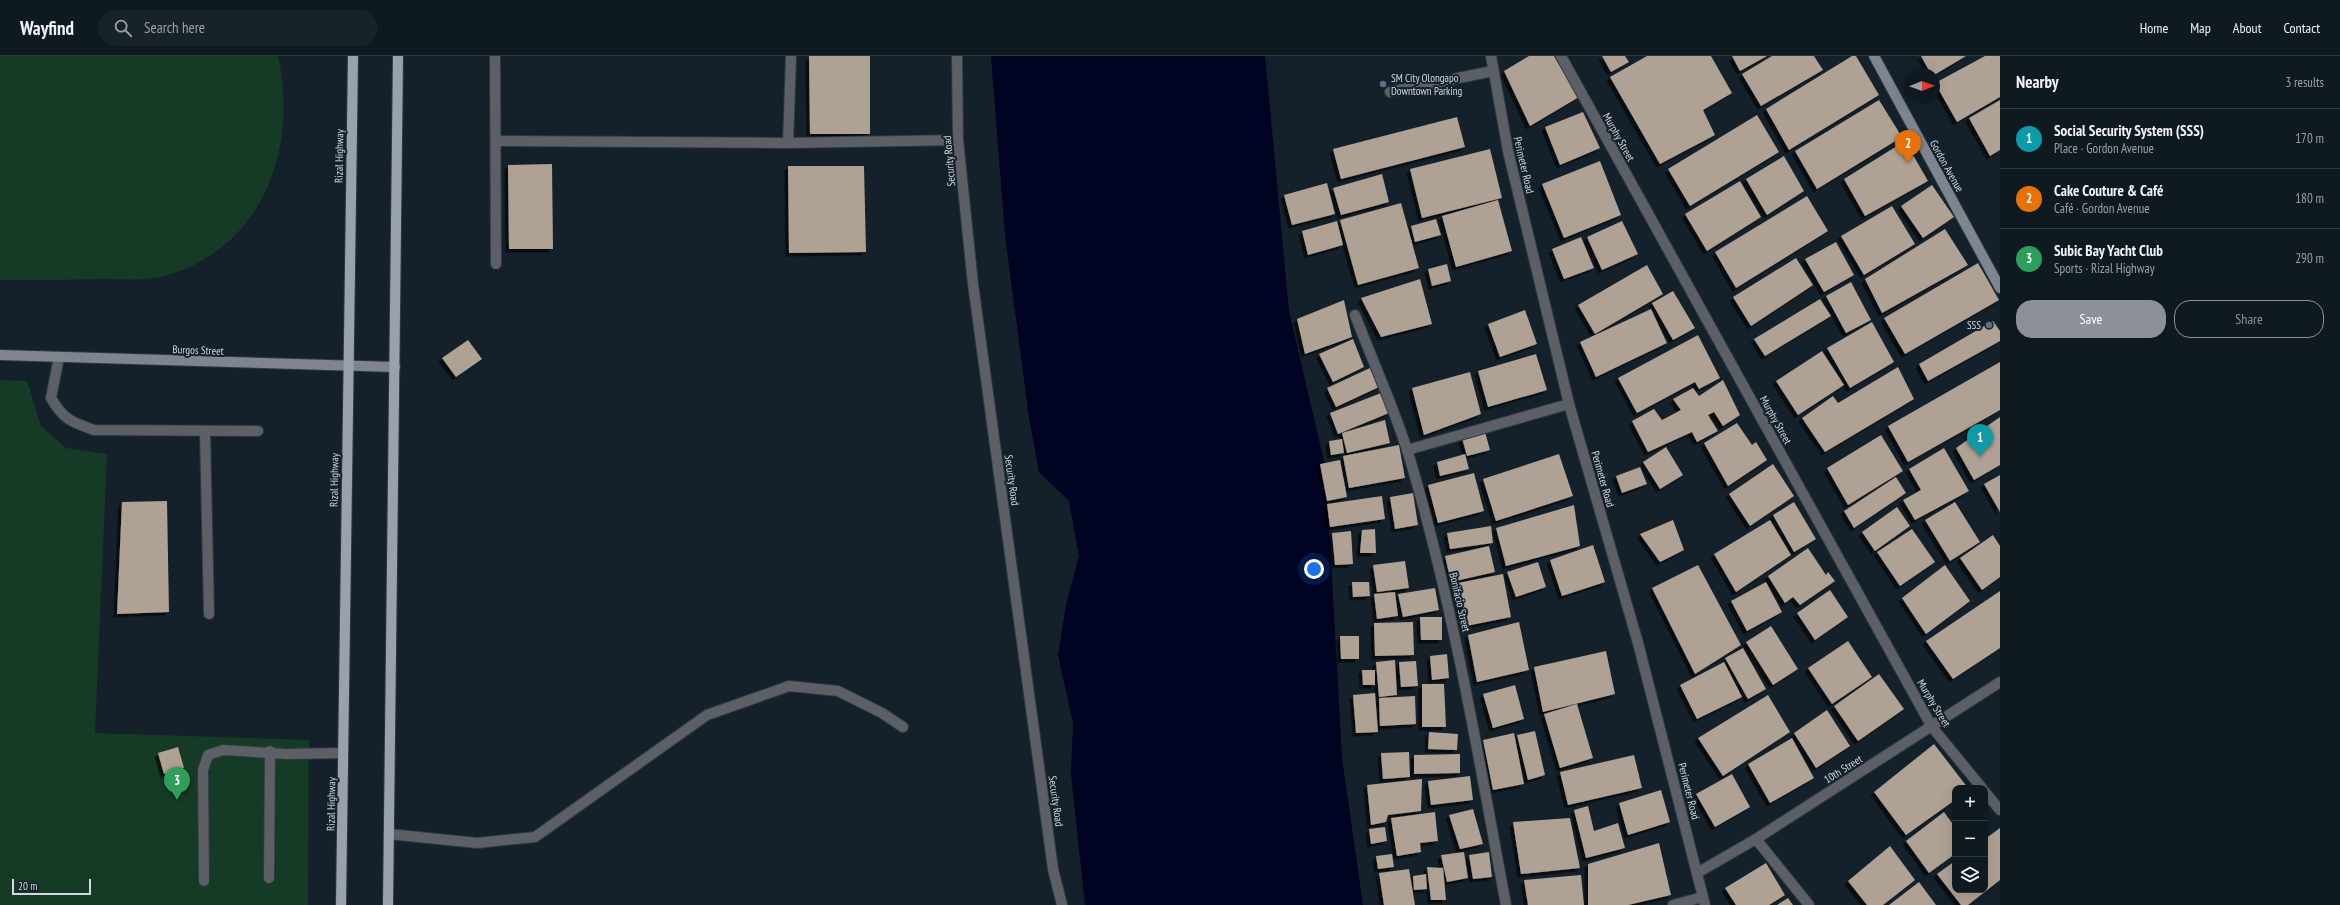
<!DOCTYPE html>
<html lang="en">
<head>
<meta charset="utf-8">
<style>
  :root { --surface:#0f1920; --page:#182229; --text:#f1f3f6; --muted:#9ba0a5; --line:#2f383e; --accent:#8c9099 }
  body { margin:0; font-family:"PT Sans Narrow",sans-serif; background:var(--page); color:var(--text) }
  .controls { position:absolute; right:12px; bottom:12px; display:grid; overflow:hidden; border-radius:8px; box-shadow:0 4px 16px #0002 }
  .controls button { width:36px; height:36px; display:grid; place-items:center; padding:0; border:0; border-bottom:1px solid var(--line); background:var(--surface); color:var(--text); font:20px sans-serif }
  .compass { position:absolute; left:1904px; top:12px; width:36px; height:36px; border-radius:50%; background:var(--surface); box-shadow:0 4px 16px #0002; rotate:89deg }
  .scale { position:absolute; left:12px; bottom:10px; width:79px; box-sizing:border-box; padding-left:4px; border:2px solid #d1d9e0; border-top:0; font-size:11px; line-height:14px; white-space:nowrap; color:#d1d9e0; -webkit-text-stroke:3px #14212a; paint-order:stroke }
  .you { position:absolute; left:1314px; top:513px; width:14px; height:14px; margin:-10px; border:3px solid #fff; border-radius:50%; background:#1a73e8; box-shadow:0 0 0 6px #1a73e833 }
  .badge { display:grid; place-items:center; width:26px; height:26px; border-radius:50%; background:var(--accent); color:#fff; font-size:13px; font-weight:700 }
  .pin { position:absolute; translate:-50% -33px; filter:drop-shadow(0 1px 2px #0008) }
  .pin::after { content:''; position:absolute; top:21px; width:14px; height:12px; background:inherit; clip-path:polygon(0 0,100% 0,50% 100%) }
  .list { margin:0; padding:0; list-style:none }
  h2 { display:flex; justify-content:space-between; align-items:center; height:52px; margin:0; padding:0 16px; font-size:17px }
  h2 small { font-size:13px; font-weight:400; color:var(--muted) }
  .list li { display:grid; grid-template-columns:26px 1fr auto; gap:12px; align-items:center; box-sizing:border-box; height:60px; padding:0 16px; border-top:1px solid var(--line) }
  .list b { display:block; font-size:15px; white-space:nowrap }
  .list p { margin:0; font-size:13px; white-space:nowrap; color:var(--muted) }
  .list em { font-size:13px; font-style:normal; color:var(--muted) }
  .actions { display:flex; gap:8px; padding:12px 16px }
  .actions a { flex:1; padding:9px 0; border:1px solid var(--accent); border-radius:16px; text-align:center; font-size:14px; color:var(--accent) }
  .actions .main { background:var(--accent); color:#fff }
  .icon { flex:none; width:22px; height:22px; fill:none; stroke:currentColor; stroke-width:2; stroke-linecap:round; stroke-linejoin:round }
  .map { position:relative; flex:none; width:2000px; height:849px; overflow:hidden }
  header { display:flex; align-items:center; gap:24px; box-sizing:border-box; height:56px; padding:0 20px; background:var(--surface); border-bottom:1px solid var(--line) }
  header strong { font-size:19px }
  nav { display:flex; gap:22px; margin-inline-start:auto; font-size:14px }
  .search { width:280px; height:36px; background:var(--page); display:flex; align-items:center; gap:10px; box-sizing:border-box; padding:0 14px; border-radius:22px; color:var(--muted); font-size:15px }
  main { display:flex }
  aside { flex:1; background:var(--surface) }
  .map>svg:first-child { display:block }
  .green { fill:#153a26 }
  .water { fill:#000321 }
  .building { fill:#afa193; filter:url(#shadow) }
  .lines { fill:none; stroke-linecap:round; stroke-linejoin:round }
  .service-casing { stroke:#2e3b43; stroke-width:12 }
  .minor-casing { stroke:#2e3b43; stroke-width:12 }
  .secondary-casing { stroke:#2e3b43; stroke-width:12 }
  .primary-casing { stroke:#2e3b43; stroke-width:12 }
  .service { stroke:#5c6066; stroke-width:10 }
  .minor { stroke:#5c6066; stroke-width:10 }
  .secondary { stroke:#7e858f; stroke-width:10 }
  .primary { stroke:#99a1af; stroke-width:10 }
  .service-dot { fill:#5c6f8a; stroke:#14212a; stroke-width:1.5 }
  .labels { text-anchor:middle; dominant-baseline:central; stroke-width:4; stroke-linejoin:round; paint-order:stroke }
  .poi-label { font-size:11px; fill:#d1d9e0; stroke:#14212a; text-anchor:start }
  .street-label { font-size:11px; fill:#d1d9e0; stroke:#14212a }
</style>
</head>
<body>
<header>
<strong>Wayfind</strong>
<div class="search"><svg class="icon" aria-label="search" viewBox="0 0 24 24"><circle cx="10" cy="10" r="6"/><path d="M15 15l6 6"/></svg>Search here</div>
<nav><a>Home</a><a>Map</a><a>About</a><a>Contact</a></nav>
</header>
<main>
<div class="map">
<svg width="2000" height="849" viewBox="0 0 2000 849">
  <defs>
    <filter id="shadow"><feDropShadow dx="-3.5" dy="3.5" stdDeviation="0" flood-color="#0009"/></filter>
  </defs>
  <rect width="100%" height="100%" fill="#14212a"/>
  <!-- green -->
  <g class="green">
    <path d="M0,0H278C299,92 262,194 164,220C145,225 123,223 103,223C69,224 34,224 0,224Z"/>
    <path d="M0,324L27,325L41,370L66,392L107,398L95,677L309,684L308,849H0Z"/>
  </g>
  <!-- water -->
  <path class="water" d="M991,0H1265L1289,255L1326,414L1342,702L1363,849H1085L1071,718L1073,667L1058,599L1066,549L1079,500L1069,445L1039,416L1029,362L1005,179Z"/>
  <!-- building -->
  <g class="building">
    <path d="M809,0H870V78H810Z"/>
    <path d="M1529,0H1554L1579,41L1530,70L1504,15Z"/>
    <path d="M1602,0H1625L1629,6L1611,16Z"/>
    <path d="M1647,0H1711L1732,37L1703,54L1715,79L1660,108L1610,21Z"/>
    <path d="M1732,0H1767L1740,15Z"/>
    <path d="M1772,0H1814L1823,14L1761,50L1742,18Z"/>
    <path d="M1852,0H1856L1879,39L1789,94L1766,53Z"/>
    <path d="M1921,0H1966L1934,19L1931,18Z"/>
    <path d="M1985,0H2000V41L1957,66L1935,27Z"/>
    <path d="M1879,44L1902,81L1817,133L1795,95Z"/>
    <path d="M2000,44V94L1990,100L1969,62Z"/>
    <path d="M1583,56L1600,92L1560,109L1545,71Z"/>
    <path d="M1757,59L1779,96L1690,150L1668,113Z"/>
    <path d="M1457,61L1465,91L1341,123L1333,93Z"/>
    <path d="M1905,85L1928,125L1865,160L1844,123Z"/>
    <path d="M1490,93L1502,142L1422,162L1410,113Z"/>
    <path d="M1784,100L1804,135L1767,159L1746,123Z"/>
    <path d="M1600,105L1621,159L1564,182L1542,128Z"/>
    <path d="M552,108L553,193H509L508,109Z"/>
    <path d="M788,110H864L866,196L789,197Z"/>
    <path d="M1382,118L1389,146L1341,159L1333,132Z"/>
    <path d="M1740,125L1761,161L1707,195L1685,158Z"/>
    <path d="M1327,127L1335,158L1292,169L1284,139Z"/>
    <path d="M1932,129L1954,161L1923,182L1901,150Z"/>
    <path d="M1807,140L1828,175L1736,232L1715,196Z"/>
    <path d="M1498,144L1512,195L1456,211L1442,160Z"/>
    <path d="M1401,147L1419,212L1358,229L1340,164Z"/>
    <path d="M1892,150L1915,188L1864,219L1841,180Z"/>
    <path d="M1436,163L1441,179L1415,186L1411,170Z"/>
    <path d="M1337,165L1343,189L1308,199L1302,175Z"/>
    <path d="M1622,165L1638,198L1602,214L1587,181Z"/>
    <path d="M1945,173L1968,209L1882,257L1865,223Z"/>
    <path d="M1581,181L1594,212L1564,223L1552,193Z"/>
    <path d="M1836,186L1854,219L1824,236L1805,203Z"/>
    <path d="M1796,202L1813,229L1751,270L1733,241Z"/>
    <path d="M1978,207L1999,244L1905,298L1884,262Z"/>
    <path d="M1447,208L1451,225L1432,230L1428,213Z"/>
    <path d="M1647,209L1663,238L1595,278L1578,249Z"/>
    <path d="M1420,223L1432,268L1381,281L1361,242Z"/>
    <path d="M1851,226L1871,264L1846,277L1826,240Z"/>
    <path d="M1673,235L1695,272L1673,284L1652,247Z"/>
    <path d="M1820,243L1831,260L1765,300L1754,283Z"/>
    <path d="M1344,244L1352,281L1305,298L1297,263Z"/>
    <path d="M1651,253L1667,287L1596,321L1580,286Z"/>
    <path d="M1525,254L1537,288L1500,301L1488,268Z"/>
    <path d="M1993,265L2000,275V285L1928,325L1919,308Z"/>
    <path d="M1872,266L1894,306L1850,332L1827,292Z"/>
    <path d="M1698,279L1720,322L1699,333L1695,326L1637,357L1618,322Z"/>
    <path d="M1353,283L1364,311L1333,326L1319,298Z"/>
    <path d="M468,284L482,303L456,321L442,302Z"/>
    <path d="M1822,295L1844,329L1798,359L1776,325Z"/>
    <path d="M1536,298L1547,334L1488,351L1478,315Z"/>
    <path d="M2000,306V354L1908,406L1888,370Z"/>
    <path d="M1898,311L1914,343L1825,396L1802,362L1833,340L1838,347Z"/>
    <path d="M1370,312L1379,331L1336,351L1327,332Z"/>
    <path d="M1470,316L1481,358L1424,379L1412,332Z"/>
    <path d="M1723,324L1740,359L1723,370L1714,356L1708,359L1718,375L1697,386L1692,376L1648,396L1632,365L1654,353L1662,364L1681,354L1673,343L1693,332L1699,340Z"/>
    <path d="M1381,337L1389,357L1338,378L1330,357Z"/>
    <path d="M2000,361V409L1974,424L1956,392Z"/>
    <path d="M1385,364L1390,387L1347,397L1342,377Z"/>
    <path d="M1737,367L1752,389L1756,386L1767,404L1728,430L1704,387Z"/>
    <path d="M1485,376L1490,394L1467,400L1462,382Z"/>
    <path d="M1881,379L1903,415L1848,449L1827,412Z"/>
    <path d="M1342,383L1344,397L1331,399L1329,385Z"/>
    <path d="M1399,389L1405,422L1349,432L1343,400Z"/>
    <path d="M1666,391L1683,419L1660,433L1643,406Z"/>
    <path d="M1944,392L1969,435L1915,464L1903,444L1921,434L1909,413Z"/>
    <path d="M1465,398L1469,413L1440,420L1437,406Z"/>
    <path d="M1559,398L1573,440L1496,465L1483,423Z"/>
    <path d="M1340,404L1347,441L1327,445L1320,408Z"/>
    <path d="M1773,408L1794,440L1750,470L1729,438Z"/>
    <path d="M1640,411L1647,428L1622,437L1616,420Z"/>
    <path d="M1474,417L1484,455L1438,467L1428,429Z"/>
    <path d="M2000,419V456L1984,428Z"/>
    <path d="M1896,421L1906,437L1854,472L1844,455Z"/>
    <path d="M1413,437L1418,469L1395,473L1390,441Z"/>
    <path d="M1382,440L1385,463L1330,471L1327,448Z"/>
    <path d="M167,445L169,556L117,558L122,446Z"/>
    <path d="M1794,446L1816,483L1794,496L1773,459Z"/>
    <path d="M1955,446L1980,486L1950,505L1925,464Z"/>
    <path d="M1574,449L1580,490L1506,510L1496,472Z"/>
    <path d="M1897,451L1910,470L1875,495L1862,476Z"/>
    <path d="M1673,464L1684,494L1660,506L1640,478Z"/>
    <path d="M1770,464L1791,499L1736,536L1714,498Z"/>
    <path d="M1491,470L1493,487L1450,493L1447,477Z"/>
    <path d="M1375,473L1376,497H1360L1362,474Z"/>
    <path d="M1912,473L1935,506L1900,530L1877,496Z"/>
    <path d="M1351,475L1353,508L1335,509L1332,477Z"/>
    <path d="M1993,479L2000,490V521L1982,534L1960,502Z"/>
    <path d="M1593,489L1605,526L1562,540L1550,504Z"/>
    <path d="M1489,490L1495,516L1451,526L1445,500Z"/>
    <path d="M1808,492L1826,519L1828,516L1835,525L1800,549L1793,541L1785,547L1768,520Z"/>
    <path d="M1405,505L1409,532L1377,536L1373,509Z"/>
    <path d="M1538,506L1546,531L1516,541L1507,516Z"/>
    <path d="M1698,509L1741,589L1695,618L1652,532Z"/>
    <path d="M1945,509L1970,545L1926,578L1902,542Z"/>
    <path d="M1503,518L1511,561L1466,570L1458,527Z"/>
    <path d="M1352,526H1369L1370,540L1353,541Z"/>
    <path d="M1766,526L1782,556L1747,575L1731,545Z"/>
    <path d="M1435,532L1439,554L1403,561L1398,538Z"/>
    <path d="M1830,534L1848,561L1815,584L1797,557Z"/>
    <path d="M2000,535V592L1953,623L1926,585Z"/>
    <path d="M1395,536L1398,560L1377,563L1374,538Z"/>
    <path d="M1420,561H1442V584H1421Z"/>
    <path d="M1413,566L1414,599L1375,600L1374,567Z"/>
    <path d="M1519,566L1529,614L1477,626L1468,579Z"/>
    <path d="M1771,570L1798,613L1773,629L1746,586Z"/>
    <path d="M1340,580H1359V603H1341Z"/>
    <path d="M1848,585L1872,621L1832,648L1808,612Z"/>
    <path d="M1743,592L1766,633L1748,643L1725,602Z"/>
    <path d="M1606,595L1615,638L1543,656L1534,611Z"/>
    <path d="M1447,598L1449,622L1432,624L1430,600Z"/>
    <path d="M1395,604L1397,639L1379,641L1376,606Z"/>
    <path d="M1416,605L1418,630L1401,631L1399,606Z"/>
    <path d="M1724,606L1742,641L1697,663L1680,629Z"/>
    <path d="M1362,614H1375V629H1363Z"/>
    <path d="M1879,618L1904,653L1858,685L1834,650Z"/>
    <path d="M1422,628H1444L1446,671H1422Z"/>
    <path d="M1515,629L1524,663L1493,672L1483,638Z"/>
    <path d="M1375,637L1378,676L1356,677L1353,639Z"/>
    <path d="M1768,639L1790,676L1723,720L1698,682Z"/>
    <path d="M1415,640L1416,668L1380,670L1379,642Z"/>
    <path d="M1577,648L1593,702L1560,712L1544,658Z"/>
    <path d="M1827,654L1850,690L1816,712L1794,677Z"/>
    <path d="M1535,675L1545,719L1528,724L1517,679Z"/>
    <path d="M1429,676L1458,678L1457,694L1428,693Z"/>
    <path d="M1514,677L1524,728L1493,734L1483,684Z"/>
    <path d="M1792,682L1814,722L1770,747L1748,708Z"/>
    <path d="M1934,688L1968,732H1955V744L1906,779L1874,736Z"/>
    <path d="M178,691L184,712L164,718L158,697Z"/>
    <path d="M1409,696L1410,721L1383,723L1381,697Z"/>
    <path d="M1460,698V717L1414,718V699Z"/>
    <path d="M1634,699L1642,732L1568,749L1560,716Z"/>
    <path d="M1732,718L1750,751L1715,771L1696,738Z"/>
    <path d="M1470,720L1473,744L1431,749L1428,725Z"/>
    <path d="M1422,723L1421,755L1388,759L1386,766L1371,769L1367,729Z"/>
    <path d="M1661,734L1670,766L1628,779L1619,747Z"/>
    <path d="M1588,750L1594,775L1618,767L1625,792L1586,802L1574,754Z"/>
    <path d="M1473,753L1483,788L1460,793L1449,759Z"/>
    <path d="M1435,756L1438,785L1420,787L1421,796L1397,800L1391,762Z"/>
    <path d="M1944,756L1955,771V798L1929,817L1906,785Z"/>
    <path d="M1570,762L1580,812L1521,818L1513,766Z"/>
    <path d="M1385,771L1387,785L1371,788L1369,773Z"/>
    <path d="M2000,772V824L1968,849H1961L1937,818L1955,805V834H1985V783Z"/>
    <path d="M1659,787L1671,839L1628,849H1588V808Z"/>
    <path d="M1890,790L1915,824L1883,849H1867L1848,825Z"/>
    <path d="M1464,796L1468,822L1447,826L1441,799Z"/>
    <path d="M1489,796L1492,821L1473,823L1469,799Z"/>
    <path d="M1392,798L1394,811L1378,813L1376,800Z"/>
    <path d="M1766,807L1785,839L1769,849H1736L1725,832Z"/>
    <path d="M1427,811L1443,812L1446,844H1431Z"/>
    <path d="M1409,813L1415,849H1384L1379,817Z"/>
    <path d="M1426,818L1427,833L1414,834L1413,820Z"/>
    <path d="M1581,819L1584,849H1528L1524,824Z"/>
    <path d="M1919,826L1936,849H1889Z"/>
    <path d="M1788,842L1793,849H1777Z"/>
  </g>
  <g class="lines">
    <!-- service casing -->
    <g class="service-casing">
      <g id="service">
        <path d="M495,0L496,208"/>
        <path d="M957,0L958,84L973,228L1053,813L1062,849"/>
        <path d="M1390,36L1493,15"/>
        <path d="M496,85L788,87L958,84"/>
        <path d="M788,87L791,0"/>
        <path d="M59,301L51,342C63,363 71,366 94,374L258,375"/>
        <path d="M205,375L209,558"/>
        <path d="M269,822L270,695"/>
        <path d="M204,825L203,714L208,699L223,694L287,698L343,697"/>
      </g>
    </g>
    <!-- minor casing -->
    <g class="minor-casing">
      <g id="minor">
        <path d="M1491,0L1508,95L1569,348L1638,587L1705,849"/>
        <path d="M1561,0L1932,671L1982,732"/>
        <path d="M1355,259C1375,311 1399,363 1414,417C1455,559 1479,704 1506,849"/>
        <path d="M1407,394L1569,348"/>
        <path d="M1985,736L2000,754"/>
        <path d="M389,778L477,787L535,781L707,659L789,630L838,635L882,657L903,671"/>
        <path d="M1756,783L1809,849"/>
        <path d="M1697,817L1756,783L2000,626"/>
        <path d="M1673,849L1703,841"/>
      </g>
    </g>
    <!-- secondary casing -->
    <g class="secondary-casing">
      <g id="secondary">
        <path d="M1874,0L2000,232"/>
        <path d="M0,299L395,311"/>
      </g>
    </g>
    <!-- primary casing -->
    <g class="primary-casing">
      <g id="primary">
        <path d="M341,849L353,0"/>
        <path d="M388,849L398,0"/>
      </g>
    </g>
    <!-- service -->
    <use href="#service" class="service"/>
    <!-- minor -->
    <use href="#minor" class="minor"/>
    <!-- secondary -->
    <use href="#secondary" class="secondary"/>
    <!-- primary -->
    <use href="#primary" class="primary"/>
  </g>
  <!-- markers -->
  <g class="service-dot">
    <circle cx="1383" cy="28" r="4"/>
    <circle cx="1989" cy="269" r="4"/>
  </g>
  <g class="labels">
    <!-- poi labels -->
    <g class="poi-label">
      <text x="1391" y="22">SM City Olongapo<tspan x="1391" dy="13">Downtown Parking</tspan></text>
      <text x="1981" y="269" text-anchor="end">SSS</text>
    </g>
    <!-- street labels -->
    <g class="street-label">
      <text transform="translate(1619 81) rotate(61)">Murphy Street</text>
      <text transform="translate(339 100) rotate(-89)">Rizal Highway</text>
      <text transform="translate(949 105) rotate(-95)">Security Road</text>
      <text transform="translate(1524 109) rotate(77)">Perimeter Road</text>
      <text transform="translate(1947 110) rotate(61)">Gordon Avenue</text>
      <text transform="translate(198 294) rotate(2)">Burgos Street</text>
      <text transform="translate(1776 364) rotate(61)">Murphy Street</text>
      <text transform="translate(1603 423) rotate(74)">Perimeter Road</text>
      <text transform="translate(334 424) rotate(-89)">Rizal Highway</text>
      <text transform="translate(1012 424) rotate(82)">Security Road</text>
      <text transform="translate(1460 546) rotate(77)">Bonifacio Street</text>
      <text transform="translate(1934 647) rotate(59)">Murphy Street</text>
      <text transform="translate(1843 713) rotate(-32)">10th Street</text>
      <text transform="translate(1689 735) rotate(76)">Perimeter Road</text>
      <text transform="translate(1056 745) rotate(82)">Security Road</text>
      <text transform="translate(331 748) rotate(-89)">Rizal Highway</text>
    </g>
  </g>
</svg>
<div class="controls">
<button>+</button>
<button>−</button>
<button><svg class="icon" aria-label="layers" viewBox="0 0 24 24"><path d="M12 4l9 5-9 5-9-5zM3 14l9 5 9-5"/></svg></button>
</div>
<svg class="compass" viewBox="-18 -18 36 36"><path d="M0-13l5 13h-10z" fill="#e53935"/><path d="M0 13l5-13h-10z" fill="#9ba0a5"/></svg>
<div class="scale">20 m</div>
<div class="you"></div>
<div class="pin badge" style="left:1980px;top:401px;background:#0f9aa8">1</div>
<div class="pin badge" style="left:1908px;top:107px;background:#e8710a">2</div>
<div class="pin badge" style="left:177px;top:744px;background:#2e9e5b">3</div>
</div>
<aside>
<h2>Nearby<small>3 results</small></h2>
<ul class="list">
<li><span class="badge" style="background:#0f9aa8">1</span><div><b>Social Security System (SSS)</b><p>Place · Gordon Avenue</p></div><em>170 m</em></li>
<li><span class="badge" style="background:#e8710a">2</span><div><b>Cake Couture &amp; Café</b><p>Café · Gordon Avenue</p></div><em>180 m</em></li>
<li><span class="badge" style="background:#2e9e5b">3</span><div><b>Subic Bay Yacht Club</b><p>Sports · Rizal Highway</p></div><em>290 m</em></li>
</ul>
<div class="actions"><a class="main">Save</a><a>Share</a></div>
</aside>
</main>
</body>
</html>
